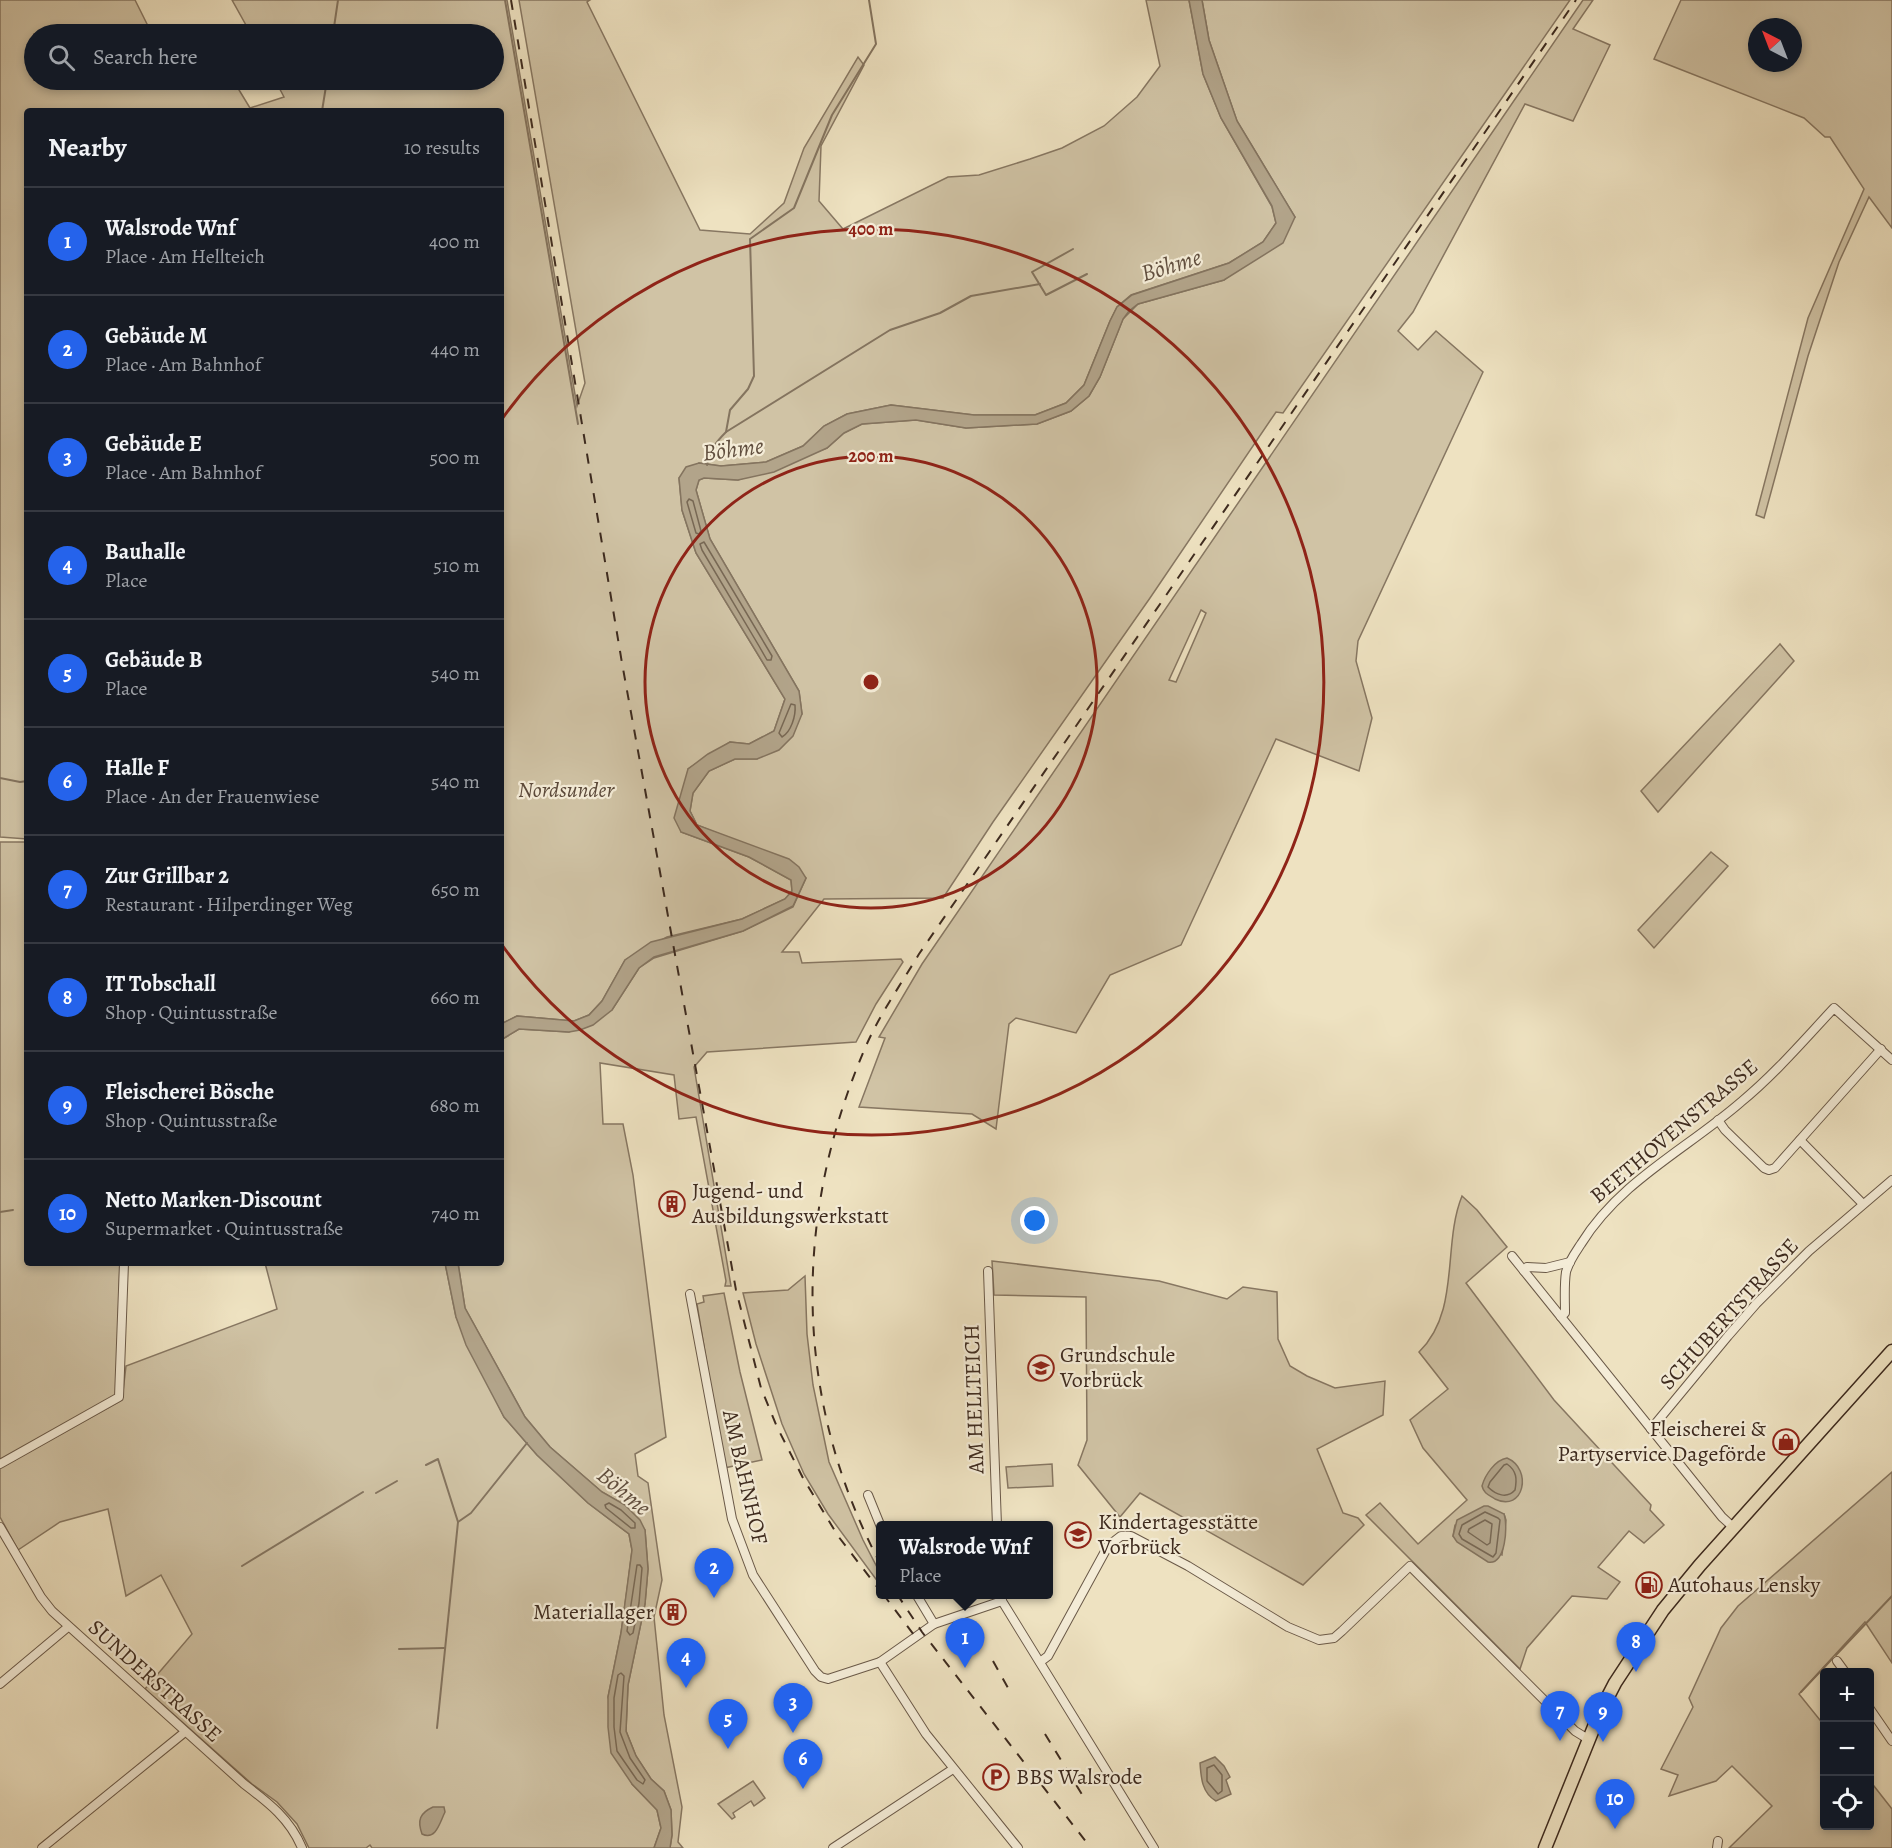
<!DOCTYPE html>
<html lang="en">
<head>
<meta charset="utf-8">
<style>
  :root { --surface:#171b24; --page:#242831; --text:#f1f3f6; --muted:#9ea1a6; --line:#363941; --accent:#2563eb }
  body { margin:0; font-family:Alegreya,serif; background:var(--page); color:var(--text) }
  .controls { position:absolute; right:18px; bottom:18px; display:grid; overflow:hidden; border-radius:6px; box-shadow:0 3px 9px #0003 }
  .controls button { width:54px; height:54px; display:grid; place-items:center; padding:0; border:0; border-bottom:2px solid var(--line); background:var(--surface); color:var(--text); font:30px sans-serif }
  .compass { position:absolute; left:1748px; top:18px; width:54px; height:54px; border-radius:50%; background:var(--surface); box-shadow:0 3px 9px #0003; rotate:318deg }
  .you { position:absolute; left:1035px; top:1221px; width:21px; height:21px; margin:-15px; border:4px solid #fff; border-radius:50%; background:#1a73e8; box-shadow:0 0 0 9px #1a73e833 }
  .badge { display:grid; place-items:center; width:39px; height:39px; border-radius:50%; background:var(--accent); color:#fff; font-size:20px; font-weight:700 }
  .pin { position:absolute; translate:-50% -50px; filter:drop-shadow(0 2px 3px #0008) }
  .pin::after { content:''; position:absolute; top:32px; width:21px; height:18px; background:inherit; clip-path:polygon(0 0,100% 0,50% 100%) }
  .popup { position:absolute; left:876px; top:1521px; width:177px; height:78px; box-sizing:border-box; display:grid; place-content:center; border-radius:6px; background:var(--surface); filter:drop-shadow(0 2px 4px #0005); font-size:20px; white-space:nowrap; color:var(--muted) }
  .popup b { font-size:22px; color:var(--text) }
  .popup::after { content:''; position:absolute; left:50%; top:100%; margin-left:-12px; border:12px solid transparent; border-top-color:var(--surface) }
  .list { margin:0; padding:0; list-style:none }
  h2 { display:flex; justify-content:space-between; align-items:center; height:78px; margin:0; padding:0 24px; font-size:26px }
  h2 small { font-size:20px; font-weight:400; color:var(--muted) }
  .list li { display:grid; grid-template-columns:39px 1fr auto; gap:18px; align-items:center; box-sizing:border-box; height:108px; padding:0 24px; border-top:2px solid var(--line) }
  .list b { display:block; font-size:22px; white-space:nowrap }
  .list p { margin:0; font-size:20px; white-space:nowrap; color:var(--muted) }
  .list em { font-size:20px; font-style:normal; color:var(--muted) }
  .icon { flex:none; width:33px; height:33px; fill:none; stroke:currentColor; stroke-width:2; stroke-linecap:round; stroke-linejoin:round }
  .map { position:relative; flex:none; width:1892px; height:1848px; overflow:hidden }
  .search { position:absolute; background:var(--surface); box-shadow:0 3px 9px #0003; left:24px; top:24px; width:480px; height:66px; display:flex; align-items:center; gap:15px; box-sizing:border-box; padding:0 21px; border-radius:33px; color:var(--muted); font-size:22px }
  .panel { position:absolute; background:var(--surface); box-shadow:0 3px 9px #0003; left:24px; top:108px; width:480px; height:1158px; border-radius:6px }
  .map>svg:first-child { display:block }
  .green { fill:#d0c3a5; stroke:#877762; stroke-width:1.5; fill-rule:evenodd }
  .water { fill:#b2a48a; stroke:#84745f; stroke-width:1.5 }
  .lines { fill:none; stroke-linecap:round; stroke-linejoin:round }
  .shore { stroke:#786854; stroke-width:1.5 }
  .stream { stroke:#84745f; stroke-width:2 }
  .minor-casing { stroke:#6a5948; stroke-width:10 }
  .primary-casing { stroke:#3e2b1f; stroke-width:15 }
  .minor { stroke:#f4ecd7; stroke-width:8 }
  .primary { stroke:#eee2c1; stroke-width:12 }
  .rail { stroke:#3e2b1f; stroke-width:2; stroke-dasharray:10 10; stroke-linecap:butt }
  .ring { fill:none; stroke:#8f2418; stroke-width:3 }
  .labels { text-anchor:middle; dominant-baseline:central; stroke-width:4.5; stroke-linejoin:round; paint-order:stroke }
  .park-label { font-size:22px; font-style:italic; fill:#5b493a; stroke:#f4ecd7 }
  .street-label { font-size:22px; fill:#3e2b1f; stroke:#f4ecd7 }
  .poi-label { font-size:22px; fill:#3e2b1f; stroke:#f4ecd7; text-anchor:start }
  .water-label { font-size:24px; font-style:italic; fill:#614f3f; stroke:#f4ecd7 }
  .centre { fill:#8f2418; stroke:#f4ecd7; stroke-width:3 }
  .ring-label { font-size:18px; text-anchor:middle; font-weight:bold; fill:#8f2418; stroke:#f4ecd7; stroke-width:4.5; stroke-linejoin:round; paint-order:stroke }
</style>
</head>
<body>
<div class="map">
<svg width="1892" height="1848" viewBox="0 0 1892 1848">
  <rect width="100%" height="100%" fill="#eee2c1"/>
  <filter id="stains"><feTurbulence type="fractalNoise" baseFrequency=".00333" numOctaves="4"/><feColorMatrix values="0 0 0 0 .2 0 0 0 0 .09 0 0 0 0 .02 0 0 0 .5 -.17"/></filter>
  <radialGradient id="worn" r=".72"><stop offset=".6" stop-color="#630" stop-opacity="0"/><stop offset="1" stop-color="#630" stop-opacity=".3"/></radialGradient>
  <!-- green -->
  <g class="green">
    <path d="M0,0H135L152,34H34V80H233L250,108L284,97L275,80H494V34H251L232,0H507L577,406L585,383L519,0H590L587,2L700,230L750,234L784,203L804,148L858,57L864,65L821,146L819,201L843,229L948,177L979,175L1030,159L1062,148L1104,126L1137,97L1160,66L1146,0H1189L1203,74L1221,118L1272,207L1276,223L1263,242L1229,263L1131,295L1117,307L1110,321L1084,385L1066,403L1035,415H974L891,405L847,414L824,426L803,446L766,462L721,466L699,463L679,478L682,510L696,553L785,699L774,731L749,744L730,742L688,769L681,832L749,857L791,880L792,891L785,899L742,919L667,937L625,960L602,1001L589,1015L574,1021L517,1016L501,1024V111H27V839L0,837Z"/>
    <path d="M1202,0H1570L1283,413L1276,412L1150,598L993,822L943,898L824,899L782,952H799L802,963L901,959L903,962L876,1004L856,1042L707,1052L694,1067L731,1286H725L726,1281L696,1117L679,1119L674,1075L600,1063L603,1124H623L633,1175L666,1437L635,1454L638,1476L648,1483L662,1580L654,1617L664,1715L682,1807L678,1842L683,1848H670L672,1835L671,1810L664,1791L651,1779L636,1756L626,1731L628,1685L645,1604L648,1569L645,1530L625,1505L602,1492L550,1447L525,1417L465,1308L458,1263H501V1040L519,1029L569,1032L612,1010L639,968L654,958L743,931L793,907L806,878L729,838L697,825L690,811L693,793L709,771L735,759H757L802,714L799,691L710,539L696,490L699,480L704,478L738,480L827,448L844,433L862,424L916,420L966,428L1037,424L1071,411L1089,396L1100,377L1123,319L1138,304L1224,280L1295,217L1237,121L1209,40Z"/>
    <path d="M1583,0H1593L1573,29L1610,45L1573,121L1525,104L1413,312L1398,331L1418,350L1436,331L1483,372L1358,641L1356,661L1372,718L1359,771L1276,739L1181,945L1110,975L1076,1033L1016,1018L1009,1024L996,1129L972,1114L859,1107L885,1038L879,1037L922,964ZM1201,610L1206,613L1176,682L1169,680Z"/>
    <path d="M1681,0H1892V228L1869,197L1839,262L1808,356L1764,518L1756,515L1808,318L1864,189L1830,137H1825L1804,118L1654,59ZM1757,27H1793V63H1757Z"/>
    <path d="M1780,644L1794,661L1658,812L1641,791Z"/>
    <path d="M0,842H27V1263H120L116,1395L0,1460Z"/>
    <path d="M1711,852L1728,866L1654,948L1638,930Z"/>
    <path d="M1462,1196L1477,1210L1507,1247L1466,1283L1554,1400L1651,1505L1650,1510L1664,1525L1644,1543L1629,1531L1598,1567L1620,1582L1607,1599L1572,1596L1527,1648L1520,1669L1366,1515L1380,1503L1418,1544L1467,1500L1423,1448L1410,1420L1448,1389L1419,1352C1461,1311 1442,1245 1462,1196ZM1504,1514L1506,1520L1502,1555L1453,1536L1455,1525Z"/>
    <path d="M992,1261L1159,1281L1227,1299L1243,1287L1277,1292L1278,1339L1290,1366L1307,1376L1335,1388L1385,1381L1383,1415L1317,1449L1343,1513L1358,1518L1364,1525L1303,1585L1140,1493L1120,1517L1078,1465L1087,1440L1086,1297L994,1295Z"/>
    <path d="M265,1263H445L456,1317L504,1417L537,1455L588,1503L629,1534L632,1550L628,1582L621,1633L608,1697L632,1784L657,1810L661,1828L654,1848H372L370,1845L366,1848H309L297,1824L277,1802L252,1784L145,1689L192,1634L161,1575L126,1596L108,1509L60,1522L18,1550L0,1517V1468L122,1400L126,1366L277,1309Z"/>
    <path d="M805,1276L807,1334L813,1385L829,1462L863,1540L881,1575V1586L828,1514L804,1474L782,1424L756,1344L743,1293L788,1290Z"/>
    <path d="M724,1293L740,1372L762,1460L724,1468L697,1304L704,1302L703,1296Z"/>
    <path d="M1052,1464L1053,1486L1008,1488L1006,1467Z"/>
    <path d="M1892,1472V1663L1865,1622L1799,1694L1824,1725V1826H1870V1781L1892,1809V1848H1729L1772,1806L1732,1766L1716,1781L1669,1796L1678,1775L1661,1769L1693,1707L1689,1698L1721,1628L1738,1606Z"/>
    <path d="M753,1781L765,1798L754,1806L751,1801L733,1813L735,1817L732,1819L718,1804Z"/>
  </g>
  <!-- water -->
  <g class="water">
    <path d="M1189,0H1202L1209,40L1237,121L1295,217L1283,243L1224,280L1138,304L1129,311L1123,319L1100,377L1089,396L1071,411L1037,424L966,428L916,420L862,424L844,433L827,448L774,472L738,480L704,478L699,480L696,490L710,539L799,691L802,714L793,736L779,750L757,759H735L709,771L693,793L690,811L697,825L789,859L799,867L806,878L793,906L743,931L654,957L639,968L612,1010L593,1025L580,1030L569,1032L519,1029L501,1040V1024L517,1016L574,1021L589,1015L602,1001L625,960L651,942L742,919L785,899L792,891L791,880L749,857L681,832L674,818L688,769L708,754L730,742L749,744L774,731L785,699L696,553L682,510L679,478L686,467L699,463L721,466L766,462L803,446L824,426L847,414L891,405L974,415H1035L1066,403L1084,385L1110,321L1117,307L1132,295L1229,263L1263,242L1276,223L1272,206L1221,118L1203,74Z"/>
    <path d="M445,1263H458L465,1308L525,1417L550,1447L602,1492L625,1505L640,1520L645,1530L648,1569L645,1604L628,1685L626,1731L636,1756L651,1779L664,1791L671,1810L672,1835L670,1848H654L661,1828L657,1810L632,1784L611,1753L608,1727V1697L621,1633L632,1550L629,1534L588,1503L537,1455L504,1417L466,1345L456,1317Z"/>
    <path d="M1507,1458C1533,1469 1524,1513 1495,1499C1489,1495 1484,1494 1482,1486C1485,1475 1495,1460 1507,1458Z"/>
    <path d="M1484,1506H1488L1504,1514C1508,1525 1506,1566 1488,1562L1457,1542L1453,1536L1457,1520Z"/>
    <path d="M1215,1757L1224,1766L1230,1777L1226,1780L1231,1794L1216,1801C1202,1793 1201,1778 1200,1763Z"/>
    <path d="M433,1807H444L445,1812C440,1822 436,1841 422,1834C417,1820 420,1813 433,1807Z"/>
  </g>
  <g class="lines">
    <!-- shore -->
    <g class="shore">
      <path d="M689,499L693,501L701,531L699,534L696,533L687,502Z"/>
      <path d="M704,542L772,656L771,660H767L759,646L702,550L700,544Z"/>
      <path d="M791,704L795,705C796,716 791,732 782,737L779,733Z"/>
      <path d="M1504,1465L1507,1464C1517,1471 1517,1479 1515,1490C1507,1499 1496,1495 1488,1487L1490,1482Z"/>
      <path d="M609,1503L621,1510L635,1523V1528H631L606,1508L605,1505Z"/>
      <path d="M1485,1512L1498,1518L1500,1520L1496,1553L1493,1557L1462,1539L1459,1534L1462,1525Z"/>
      <path d="M1485,1520L1492,1524L1490,1543L1487,1545L1468,1532L1469,1529Z"/>
      <path d="M637,1565H640L642,1568L639,1603L633,1633L630,1635L627,1631Z"/>
      <path d="M621,1673L624,1676L620,1732L630,1758L645,1780L643,1784L637,1780L617,1751L614,1727V1698L618,1675Z"/>
      <path d="M1214,1765L1222,1775V1791L1218,1794L1207,1781V1768Z"/>
    </g>
    <!-- stream -->
    <g class="stream">
      <path d="M505,0L578,424"/>
      <path d="M333,34L338,0"/>
      <path d="M322,111L327,80"/>
      <path d="M1073,249L1032,272L1046,295L1087,274"/>
      <path d="M726,432L730,410L748,389L754,376L750,239L794,208L832,115L876,44L869,0"/>
      <path d="M707,465C709,451 716,442 726,432L890,330L940,313L971,296L1040,284"/>
      <path d="M0,778L20,782L27,781"/>
      <path d="M0,1212L13,1210"/>
      <path d="M426,1465L438,1459L458,1522L437,1728"/>
      <path d="M376,1493L397,1481"/>
      <path d="M458,1522L471,1513L527,1443"/>
      <path d="M242,1566L363,1492"/>
      <path d="M399,1649L444,1648"/>
      <path d="M1836,1655L1892,1596"/>
      <path d="M1801,1692L1832,1659"/>
    </g>
    <!-- minor casing -->
    <g class="minor-casing">
      <g id="minor">
        <path d="M1718,1120L1725,1130L1764,1168L1769,1170L1775,1168L1881,1049"/>
        <path d="M1800,1140L1863,1204"/>
        <path d="M1512,1256L1722,1517L1734,1528"/>
        <path d="M988,1271L997,1526"/>
        <path d="M1524,1271L1527,1267L1546,1268L1570,1262"/>
        <path d="M690,1294L732,1519L753,1575L815,1671L821,1677L828,1679L880,1662L934,1624L1002,1601"/>
        <path d="M1561,1317L1565,1313C1565,1299 1564,1285 1566,1272C1569,1261 1575,1253 1581,1244C1620,1181 1687,1149 1741,1102C1775,1074 1804,1040 1834,1008L1892,1060"/>
        <path d="M1651,1429L1728,1336L1756,1304L1809,1251L1892,1180"/>
        <path d="M0,1464L119,1397L124,1263"/>
        <path d="M868,1495L881,1527"/>
        <path d="M0,1527L41,1597L52,1611L244,1784C269,1803 290,1819 302,1848"/>
        <path d="M916,1594L934,1624"/>
        <path d="M1001,1594L1002,1601L1154,1848"/>
        <path d="M1837,1661L1845,1672"/>
        <path d="M880,1662L926,1734L1018,1848"/>
        <path d="M1040,1662L1048,1656L1108,1546L1121,1536H1131L1188,1566L1288,1627L1319,1640L1334,1638L1342,1631L1410,1566L1575,1731L1588,1739"/>
        <path d="M0,1684L68,1627"/>
        <path d="M1870,1709L1892,1741"/>
        <path d="M42,1848L185,1732"/>
        <path d="M833,1848L953,1769"/>
        <path d="M1717,1848L1718,1841"/>
      </g>
    </g>
    <!-- primary casing -->
    <g class="primary-casing">
      <path id="primary" d="M1545,1848L1600,1712L1615,1683L1663,1610L1700,1565L1892,1351"/>
    </g>
    <!-- minor -->
    <use href="#minor" class="minor"/>
    <!-- primary -->
    <use href="#primary" class="primary"/>
    <!-- rail -->
    <g class="rail">
      <path d="M511,0L622,663L736,1290L761,1388L777,1427L803,1478L838,1536L881,1592"/>
      <path d="M881,1565C794,1402 792,1221 863,1053C877,1018 900,986 919,954L1576,0"/>
      <path d="M883,1594L917,1639"/>
      <path d="M897,1594L922,1632L1091,1848"/>
      <path d="M993,1661L1012,1695"/>
      <path d="M1045,1734L1083,1796"/>
    </g>
  </g>
  <!-- distance rings -->
  <g class="ring">
    <circle cx="871" cy="682" r="226"/>
    <path d="M502 419A453 453 0 1 1 502 945"/>
  </g>
  <!-- icons -->
  <defs>
    <g id="building-ring" transform="scale(1.35)"><circle r="9.5" fill="#f4ecd7" stroke="#8f2418" stroke-width="1.5"/><path d="M-4-6H4V6H1V3H-1V6H-4ZM-2.5-4.3h1.7v1.8h-1.7ZM.8-4.3h1.7v1.8H.8ZM-2.5-1h1.7V.8h-1.7ZM.8-1h1.7V.8H.8Z" fill="#8f2418"/></g>
    <g id="school-ring" transform="scale(1.35)"><circle r="9.5" fill="#f4ecd7" stroke="#8f2418" stroke-width="1.5"/><path d="M0-5L7-2L0 1L-7-2ZM-4 1L0 2.5L4 1V4Q0 6-4 4Z" fill="#8f2418"/></g>
    <g id="shop-ring" transform="scale(1.35)"><circle r="9.5" fill="#f4ecd7" stroke="#8f2418" stroke-width="1.5"/><path d="M-5-2.5h2.3a2.7 3.5 0 0 1 5.4 0H5L5.5 6h-11ZM-1.5-2.5h3a1.5 2.3 0 0 0-3 0Z" fill="#8f2418"/></g>
    <g id="fuel-ring" transform="scale(1.35)"><circle r="9.5" fill="#f4ecd7" stroke="#8f2418" stroke-width="1.5"/><path d="M-5.5-6h7V0h2V4h1.3V-2.5L3-4.5l.8-.8L6-3V5H2.5V1h-1V6h-7ZM-4.2-4.7v3.2H.2V-4.7Z" fill="#8f2418"/></g>
    <g id="parking-ring" transform="scale(1.35)"><circle r="9.5" fill="#f4ecd7" stroke="#8f2418" stroke-width="1.5"/><path d="M-3.5-5.5H1a3.5 3.5 0 0 1 0 7H-1V5.5H-3.5ZM-1-3.4V-.6H.8a1.4 1.4 0 0 0 0-2.8Z" fill="#8f2418"/></g>
  </defs>
  <g fill-rule="evenodd">
    <use href="#building-ring" x="672" y="1204"/>
    <use href="#school-ring" x="1041" y="1368"/>
    <use href="#shop-ring" x="1786" y="1442"/>
    <use href="#school-ring" x="1078" y="1535"/>
    <use href="#fuel-ring" x="1649" y="1585"/>
    <use href="#building-ring" x="673" y="1612"/>
    <use href="#parking-ring" x="996" y="1777"/>
  </g>
  <g class="labels">
    <!-- park labels -->
    <g class="park-label">
      <text x="566" y="790">Nordsunder</text>
    </g>
    <!-- street labels -->
    <g class="street-label">
      <text transform="translate(1674 1131) rotate(-40)">BEETHOVENSTRASSE</text>
      <text transform="translate(1729 1314) rotate(-48)">SCHUBERTSTRASSE</text>
      <text transform="translate(974 1399) rotate(-92)">AM HELLTEICH</text>
      <text transform="translate(745 1477) rotate(77)">AM BAHNHOF</text>
      <text transform="translate(155 1681) rotate(42)">SUNDERSTRASSE</text>
    </g>
    <!-- poi labels -->
    <g class="poi-label">
      <text x="692" y="1191">Jugend- und<tspan x="692" dy="25">Ausbildungswerkstatt</tspan></text>
      <text x="1060" y="1355">Grundschule<tspan x="1060" dy="25">Vorbrück</tspan></text>
      <text x="1766" y="1429" text-anchor="end">Fleischerei &amp;<tspan x="1766" dy="25">Partyservice Dageförde</tspan></text>
      <text x="1098" y="1522">Kindertagesstätte<tspan x="1098" dy="25">Vorbrück</tspan></text>
      <text x="1668" y="1585">Autohaus Lensky</text>
      <text x="654" y="1612" text-anchor="end">Materiallager</text>
      <text x="1016" y="1777">BBS Walsrode</text>
    </g>
    <!-- water labels -->
    <g class="water-label">
      <text transform="translate(1171 265) rotate(-17)">Böhme</text>
      <text transform="translate(733 449) rotate(-7)">Böhme</text>
      <text transform="translate(624 1491) rotate(40)">Böhme</text>
    </g>
  </g>
  <circle cx="871" cy="682" r="9" class="centre"/>
  <g class="ring-label">
    <text x="871" y="235">400 m</text>
    <text x="871" y="462">200 m</text>
  </g>
  <rect width="100%" height="100%" filter="url(#stains)"/>
  <rect width="100%" height="100%" fill="url(#worn)"/>
</svg>
<div class="controls">
<button>+</button>
<button>−</button>
<button><svg class="icon" aria-label="locate" viewBox="0 0 24 24"><circle cx="12" cy="12" r="6"/><path d="M12 2v4M12 18v4M2 12h4M18 12h4"/></svg></button>
</div>
<svg class="compass" viewBox="-18 -18 36 36"><path d="M0-13l5 13h-10z" fill="#e53935"/><path d="M0 13l5-13h-10z" fill="#9ea1a6"/></svg>
<div class="you"></div>
<div class="pin badge" style="left:965px;top:1668px">1</div>
<div class="popup"><b>Walsrode Wnf</b>Place</div>
<div class="pin badge" style="left:714px;top:1598px">2</div>
<div class="pin badge" style="left:793px;top:1733px">3</div>
<div class="pin badge" style="left:686px;top:1688px">4</div>
<div class="pin badge" style="left:728px;top:1749px">5</div>
<div class="pin badge" style="left:803px;top:1789px">6</div>
<div class="pin badge" style="left:1560px;top:1741px">7</div>
<div class="pin badge" style="left:1636px;top:1672px">8</div>
<div class="pin badge" style="left:1603px;top:1742px">9</div>
<div class="pin badge" style="left:1615px;top:1829px">10</div>
<div class="search"><svg class="icon" aria-label="search" viewBox="0 0 24 24"><circle cx="10" cy="10" r="6"/><path d="M15 15l6 6"/></svg>Search here</div>
<section class="panel">
<h2>Nearby<small>10 results</small></h2>
<ul class="list">
<li><span class="badge">1</span><div><b>Walsrode Wnf</b><p>Place · Am Hellteich</p></div><em>400 m</em></li>
<li><span class="badge">2</span><div><b>Gebäude M</b><p>Place · Am Bahnhof</p></div><em>440 m</em></li>
<li><span class="badge">3</span><div><b>Gebäude E</b><p>Place · Am Bahnhof</p></div><em>500 m</em></li>
<li><span class="badge">4</span><div><b>Bauhalle</b><p>Place</p></div><em>510 m</em></li>
<li><span class="badge">5</span><div><b>Gebäude B</b><p>Place</p></div><em>540 m</em></li>
<li><span class="badge">6</span><div><b>Halle F</b><p>Place · An der Frauenwiese</p></div><em>540 m</em></li>
<li><span class="badge">7</span><div><b>Zur Grillbar 2</b><p>Restaurant · Hilperdinger Weg</p></div><em>650 m</em></li>
<li><span class="badge">8</span><div><b>IT Tobschall</b><p>Shop · Quintusstraße</p></div><em>660 m</em></li>
<li><span class="badge">9</span><div><b>Fleischerei Bösche</b><p>Shop · Quintusstraße</p></div><em>680 m</em></li>
<li><span class="badge">10</span><div><b>Netto Marken-Discount</b><p>Supermarket · Quintusstraße</p></div><em>740 m</em></li>
</ul>
</section>
</div>
</body>
</html>
